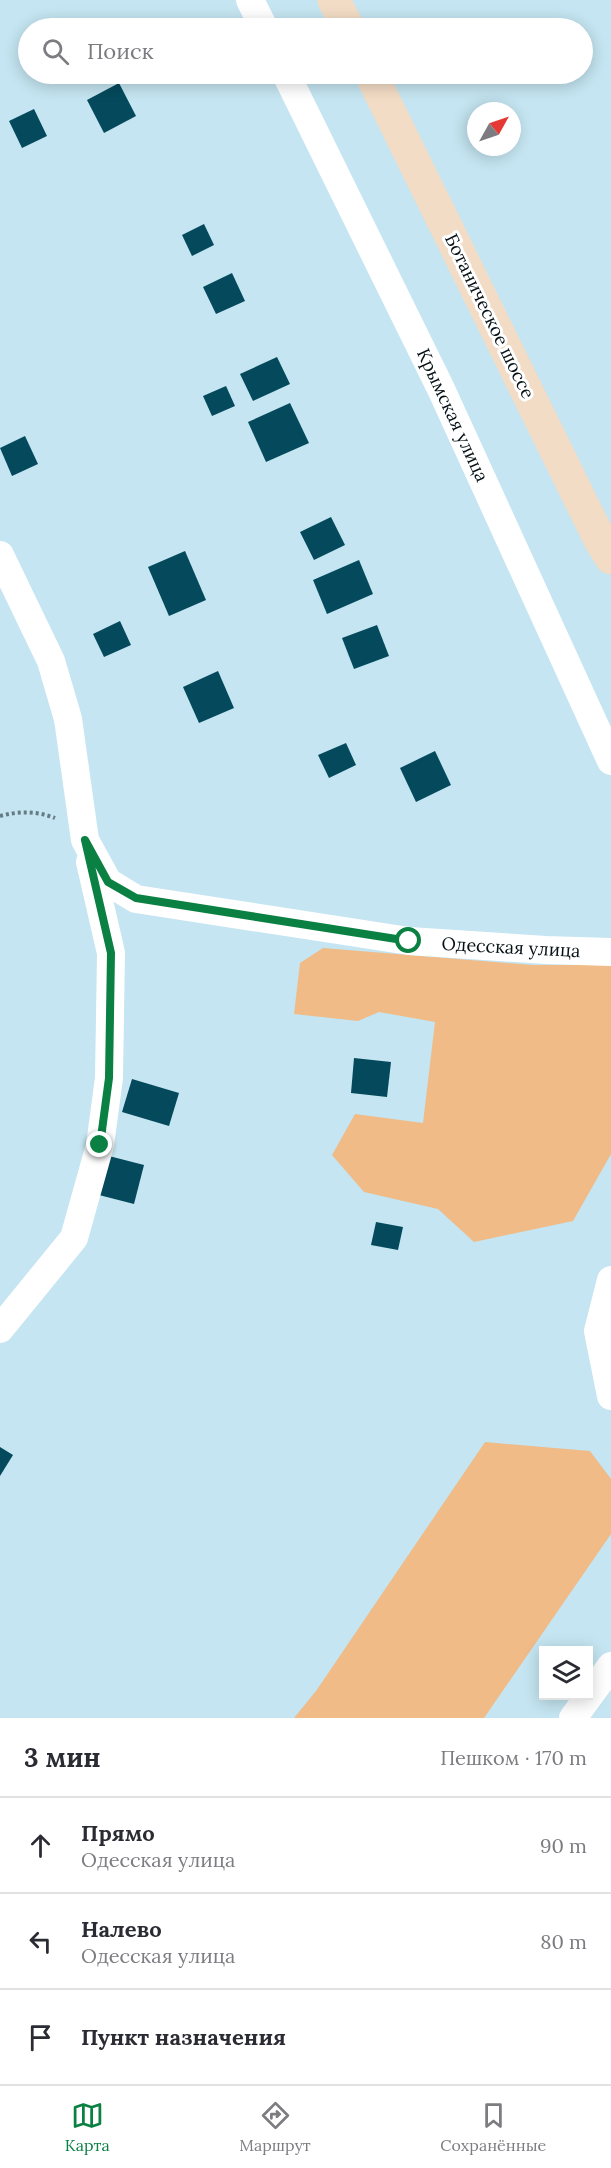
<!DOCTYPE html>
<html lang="ru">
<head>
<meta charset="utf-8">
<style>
  :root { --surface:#fff; --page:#f7f7f7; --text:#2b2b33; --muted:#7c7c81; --line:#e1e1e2; --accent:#0b8043 }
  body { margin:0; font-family:Lora,serif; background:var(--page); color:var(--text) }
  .controls { position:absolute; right:18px; bottom:18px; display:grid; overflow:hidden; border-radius:0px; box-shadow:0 3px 15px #0003 }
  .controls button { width:54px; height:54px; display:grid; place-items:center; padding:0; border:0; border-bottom:2px solid var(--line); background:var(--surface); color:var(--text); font:30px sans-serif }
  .compass { position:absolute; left:467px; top:102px; width:54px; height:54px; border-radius:50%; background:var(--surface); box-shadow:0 3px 15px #0003; rotate:50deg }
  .stop { position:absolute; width:18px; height:18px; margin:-14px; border:4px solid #0b8043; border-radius:50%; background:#fff }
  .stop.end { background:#0b8043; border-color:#fff; box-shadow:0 2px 6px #0008 }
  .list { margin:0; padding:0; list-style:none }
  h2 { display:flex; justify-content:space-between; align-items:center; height:78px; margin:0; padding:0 24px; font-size:26px }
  h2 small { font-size:20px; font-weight:400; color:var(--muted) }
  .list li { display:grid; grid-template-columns:39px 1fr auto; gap:18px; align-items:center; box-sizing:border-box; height:96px; padding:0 24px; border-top:2px solid var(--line) }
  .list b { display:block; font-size:22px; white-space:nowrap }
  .list p { margin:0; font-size:20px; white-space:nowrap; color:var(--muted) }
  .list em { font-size:20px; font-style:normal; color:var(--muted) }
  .icon { flex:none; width:33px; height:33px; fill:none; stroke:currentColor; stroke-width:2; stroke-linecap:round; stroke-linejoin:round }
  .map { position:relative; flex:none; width:611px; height:1718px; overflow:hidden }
  .search { position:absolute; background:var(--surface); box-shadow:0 3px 15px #0003; left:18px; right:18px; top:18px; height:66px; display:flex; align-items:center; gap:15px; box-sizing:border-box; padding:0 21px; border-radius:33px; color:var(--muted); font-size:22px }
  .sheet { height:366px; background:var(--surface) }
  nav { display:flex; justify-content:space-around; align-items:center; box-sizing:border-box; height:84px; border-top:2px solid var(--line); background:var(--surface); font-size:16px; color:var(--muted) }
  nav a { display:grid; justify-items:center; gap:3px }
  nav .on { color:var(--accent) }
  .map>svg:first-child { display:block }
  .green { fill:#f0bb87 }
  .building { fill:#044a5c }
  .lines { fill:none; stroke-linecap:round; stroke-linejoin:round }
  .path { stroke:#667c84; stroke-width:4; stroke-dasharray:3 3; stroke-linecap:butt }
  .street { stroke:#fff; stroke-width:28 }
  .secondary { stroke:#f2dcc5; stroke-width:33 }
  .route { stroke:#0b8043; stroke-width:8 }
  .labels { text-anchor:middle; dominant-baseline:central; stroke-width:6; stroke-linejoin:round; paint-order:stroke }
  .street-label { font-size:18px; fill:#061115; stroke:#fff }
</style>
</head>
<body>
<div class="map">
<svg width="611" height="1718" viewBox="0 0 611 1718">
  <rect width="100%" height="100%" fill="#c4e5f1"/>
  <!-- green -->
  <g class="green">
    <path d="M323,948L532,965H611V1154L573,1221L474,1242L438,1209L364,1192L332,1155L355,1114L423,1123L435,1022L379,1012L358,1021L294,1014L300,963Z"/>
    <path d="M485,1442L590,1451L611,1479V1534L484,1718H294L316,1691Z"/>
  </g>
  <!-- building -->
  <g class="building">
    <path d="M82,18L89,28H64Z"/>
    <path d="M119,83L136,116L104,133L87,100Z"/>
    <path d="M34,109L47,136L22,148L9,121Z"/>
    <path d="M204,224L214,245L192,256L182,235Z"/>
    <path d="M232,273L245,301L216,314L203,287Z"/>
    <path d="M277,357L290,384L253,401L240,374Z"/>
    <path d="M226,386L235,406L212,416L203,396Z"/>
    <path d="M290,403L309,443L266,462L248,422Z"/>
    <path d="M25,436L38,464L12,476L0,448Z"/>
    <path d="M331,517L345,545L314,560L300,532Z"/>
    <path d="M185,551L206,600L169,616L148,567Z"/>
    <path d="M359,560L373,594L327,614L313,580Z"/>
    <path d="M120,621L131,645L104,657L93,634Z"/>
    <path d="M377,625L389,656L354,669L342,638Z"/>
    <path d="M218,671L234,708L199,723L183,687Z"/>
    <path d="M346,743L356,765L329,778L318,755Z"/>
    <path d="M435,751L451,785L416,802L400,768Z"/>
    <path d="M354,1058L391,1062L387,1097L351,1093Z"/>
    <path d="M132,1079L179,1093L169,1126L122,1112Z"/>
    <path d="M109,1156L144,1165L134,1204L99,1195Z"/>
    <path d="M376,1222L403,1227L398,1250L371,1245Z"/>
    <path d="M0,1447L13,1455L0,1476Z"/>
  </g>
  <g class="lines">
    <!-- path -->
    <path class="path" d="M0,816C19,811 37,811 55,818"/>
    <!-- street -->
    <g class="street">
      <path d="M250,0L264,28"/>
      <path d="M286,74L441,389L611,761"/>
      <path d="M0,555L51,661L68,719L85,840L108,882L136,899L409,941L546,950L611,952"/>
      <path d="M611,1280L598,1331L611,1396"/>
      <path d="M0,1329L74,1238L100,1145L109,1078L111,953L90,862"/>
      <path d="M573,1718L611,1666"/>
    </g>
    <!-- secondary -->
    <g class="secondary">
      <path d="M334,0L348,28"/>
      <path d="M371,74L600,540L611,558"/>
    </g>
  </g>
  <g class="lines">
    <!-- route -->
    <path class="route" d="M100,1145L109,1078L111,953L85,840L108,882L136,898L409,941"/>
  </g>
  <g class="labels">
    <!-- street labels -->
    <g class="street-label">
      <text transform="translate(490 316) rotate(64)">Ботаническое шоссе</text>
      <text transform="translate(453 415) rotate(65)">Крымская улица</text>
      <text transform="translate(511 947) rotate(3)">Одесская улица</text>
    </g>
  </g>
</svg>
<div class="controls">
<button><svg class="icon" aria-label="layers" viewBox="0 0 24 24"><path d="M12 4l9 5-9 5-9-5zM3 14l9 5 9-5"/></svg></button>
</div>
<svg class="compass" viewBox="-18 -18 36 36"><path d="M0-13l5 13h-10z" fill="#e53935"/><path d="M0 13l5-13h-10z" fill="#7c7c81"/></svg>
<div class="stop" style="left:409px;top:941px"></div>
<div class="stop end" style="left:100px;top:1145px"></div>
<div class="search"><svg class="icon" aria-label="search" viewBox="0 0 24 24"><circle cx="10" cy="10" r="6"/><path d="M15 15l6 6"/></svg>Поиск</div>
</div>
<section class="sheet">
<h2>3 мин<small>Пешком · 170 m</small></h2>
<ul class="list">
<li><svg class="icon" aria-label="ahead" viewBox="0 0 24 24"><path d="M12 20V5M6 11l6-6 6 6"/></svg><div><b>Прямо</b><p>Одесская улица</p></div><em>90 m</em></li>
<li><svg class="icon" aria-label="left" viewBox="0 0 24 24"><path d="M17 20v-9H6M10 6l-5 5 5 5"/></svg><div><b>Налево</b><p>Одесская улица</p></div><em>80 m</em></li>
<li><svg class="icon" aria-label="arrive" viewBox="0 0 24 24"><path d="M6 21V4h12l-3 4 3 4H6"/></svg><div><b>Пункт назначения</b></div></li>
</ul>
</section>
<nav>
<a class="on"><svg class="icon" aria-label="map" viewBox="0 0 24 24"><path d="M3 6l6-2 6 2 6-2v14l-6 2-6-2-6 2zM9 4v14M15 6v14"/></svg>Карта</a>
<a><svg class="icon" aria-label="directions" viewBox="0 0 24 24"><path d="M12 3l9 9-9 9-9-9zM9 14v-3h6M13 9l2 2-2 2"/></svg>Маршрут</a>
<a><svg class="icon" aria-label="saved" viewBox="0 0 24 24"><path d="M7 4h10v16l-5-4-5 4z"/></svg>Сохранённые</a>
</nav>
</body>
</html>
